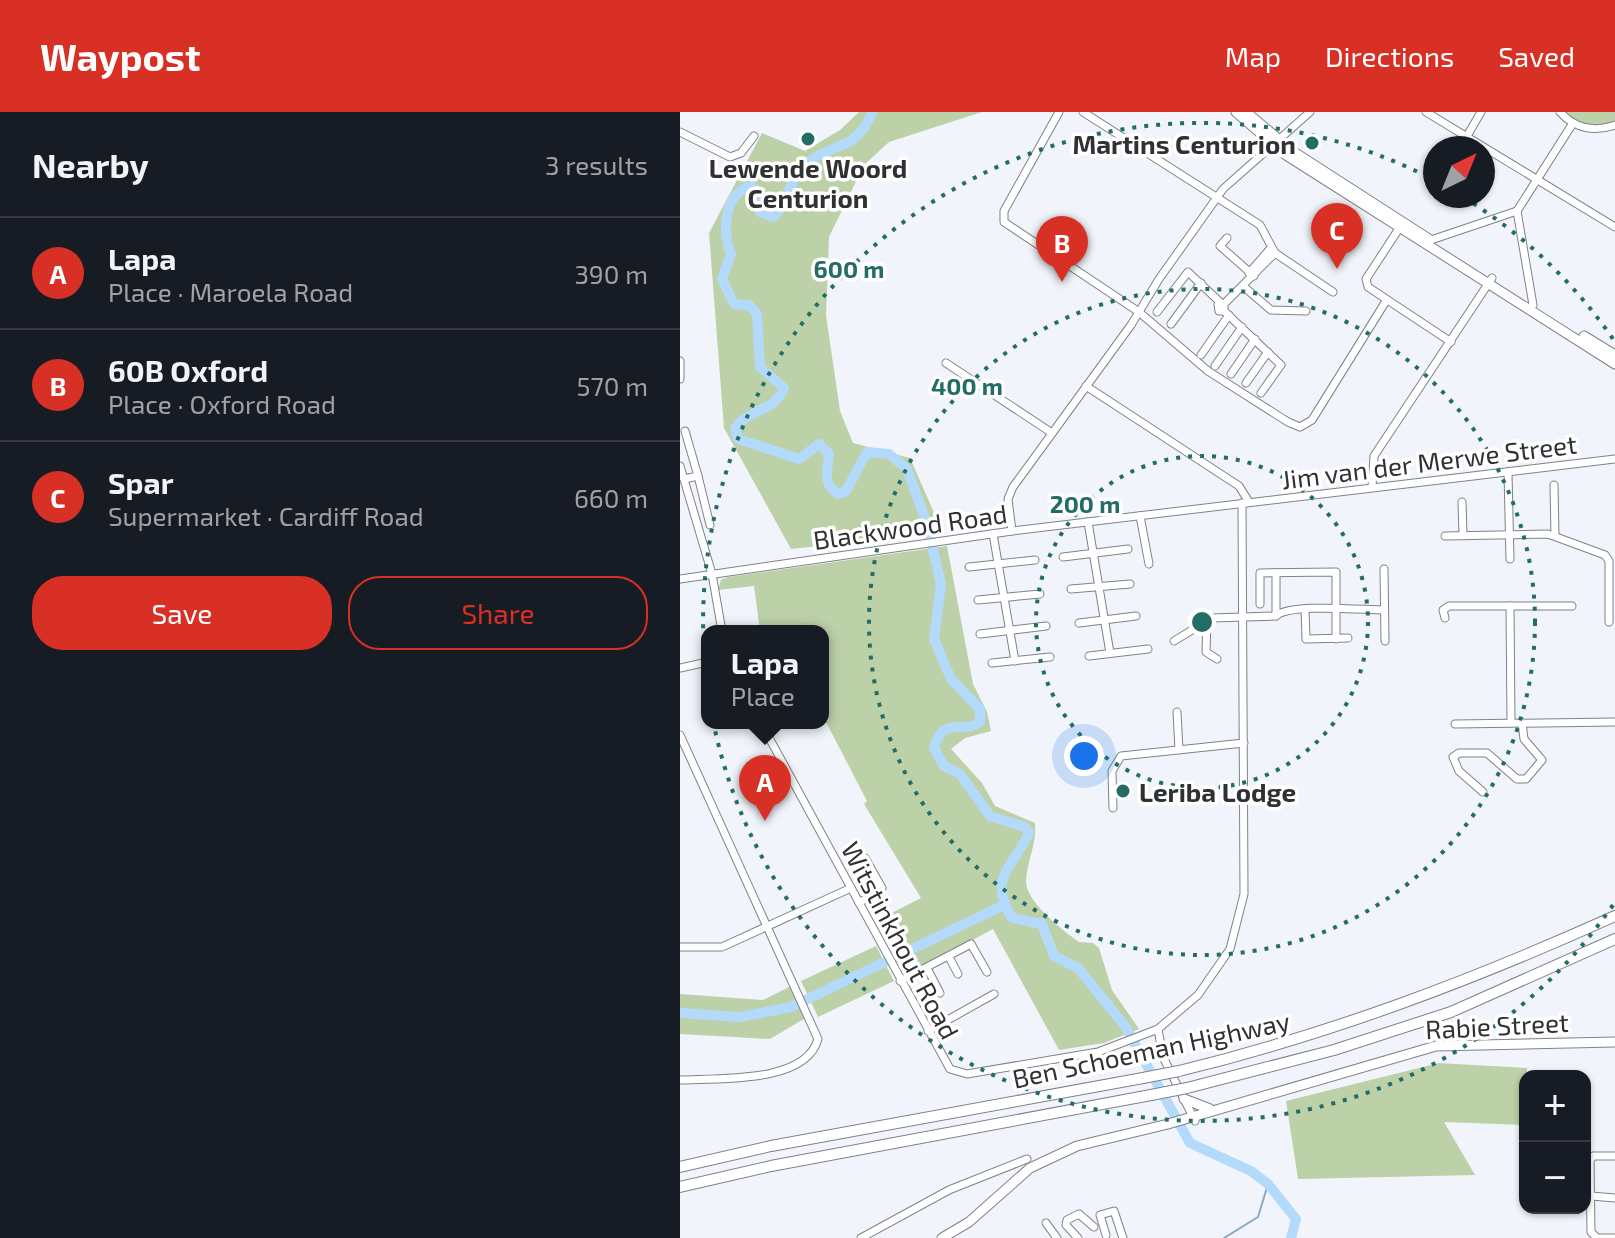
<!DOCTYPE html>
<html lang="en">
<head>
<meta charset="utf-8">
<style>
  :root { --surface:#171b24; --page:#242831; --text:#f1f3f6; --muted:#9ea1a6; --line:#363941; --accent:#d93025 }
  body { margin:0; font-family:"Exo 2",sans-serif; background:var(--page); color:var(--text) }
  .controls { position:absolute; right:24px; bottom:24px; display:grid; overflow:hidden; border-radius:16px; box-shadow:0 2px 6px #0004 }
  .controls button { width:72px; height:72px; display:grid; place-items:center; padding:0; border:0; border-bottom:2px solid var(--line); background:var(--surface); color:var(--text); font:40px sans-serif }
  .compass { position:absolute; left:743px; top:24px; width:72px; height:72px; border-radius:50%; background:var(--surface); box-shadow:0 2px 6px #0004; rotate:43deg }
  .you { position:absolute; left:404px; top:644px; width:28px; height:28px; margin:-20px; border:6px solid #fff; border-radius:50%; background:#1a73e8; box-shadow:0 0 0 12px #1a73e833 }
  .badge { display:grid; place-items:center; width:52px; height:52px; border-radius:50%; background:var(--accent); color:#fff; font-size:26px; font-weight:700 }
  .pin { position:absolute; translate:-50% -66px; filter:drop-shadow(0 2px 4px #0008) }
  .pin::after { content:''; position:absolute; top:42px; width:28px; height:24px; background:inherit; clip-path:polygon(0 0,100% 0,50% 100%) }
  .popup { position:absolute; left:21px; top:513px; width:128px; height:104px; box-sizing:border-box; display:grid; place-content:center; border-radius:16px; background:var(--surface); filter:drop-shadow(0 2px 6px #0005); font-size:26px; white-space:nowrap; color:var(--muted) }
  .popup b { font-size:30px; color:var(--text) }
  .popup::after { content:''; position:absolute; left:50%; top:100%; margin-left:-16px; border:16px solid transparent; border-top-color:var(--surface) }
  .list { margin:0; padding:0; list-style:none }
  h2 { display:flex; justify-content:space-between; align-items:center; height:104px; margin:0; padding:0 32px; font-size:34px }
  h2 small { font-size:26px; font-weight:400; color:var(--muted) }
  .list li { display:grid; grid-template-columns:52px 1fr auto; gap:24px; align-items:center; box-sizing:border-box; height:112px; padding:0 32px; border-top:2px solid var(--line) }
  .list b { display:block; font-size:30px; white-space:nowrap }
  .list p { margin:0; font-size:26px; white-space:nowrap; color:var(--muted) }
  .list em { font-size:26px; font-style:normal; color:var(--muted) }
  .actions { display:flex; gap:16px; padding:24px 32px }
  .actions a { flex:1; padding:18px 0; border:2px solid var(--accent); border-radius:32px; text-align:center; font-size:28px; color:var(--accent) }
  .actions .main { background:var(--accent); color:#fff }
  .map { position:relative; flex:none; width:935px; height:1126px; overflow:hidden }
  header { display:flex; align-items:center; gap:48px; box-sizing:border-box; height:112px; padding:0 40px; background:var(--accent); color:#fff }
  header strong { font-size:38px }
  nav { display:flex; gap:44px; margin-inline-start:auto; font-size:28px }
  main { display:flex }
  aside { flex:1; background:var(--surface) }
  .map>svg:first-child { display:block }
  .green { fill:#bcd1a8 }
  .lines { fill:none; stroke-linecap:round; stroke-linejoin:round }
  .stream { stroke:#8ca7be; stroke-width:2 }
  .river { stroke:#b3dafa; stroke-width:10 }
  .minor-casing { stroke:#7f8287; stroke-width:9 }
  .major-casing { stroke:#7f8287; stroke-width:11 }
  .highway-casing { stroke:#7f8287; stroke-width:12 }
  .minor { stroke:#fff; stroke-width:7 }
  .major { stroke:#fff; stroke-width:9 }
  .highway { stroke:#fff; stroke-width:10 }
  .highway-bridge-casing { stroke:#7f8287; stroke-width:12; stroke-linecap:butt }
  .highway-bridge { stroke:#fff; stroke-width:10 }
  .ring { fill:none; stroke:#236d66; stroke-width:4; stroke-dasharray:4 8 }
  .poi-dot { fill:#236d66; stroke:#fff; stroke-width:3 }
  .labels { text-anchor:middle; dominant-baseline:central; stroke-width:7; stroke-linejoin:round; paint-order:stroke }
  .poi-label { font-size:26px; font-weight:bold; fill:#303133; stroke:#fff; text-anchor:end }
  .street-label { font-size:26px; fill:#303133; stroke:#fff }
  .centre { fill:#236d66; stroke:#fff; stroke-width:4 }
  .ring-label { font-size:24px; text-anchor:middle; font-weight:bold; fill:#236d66; stroke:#fff; stroke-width:7; stroke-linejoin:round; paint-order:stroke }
</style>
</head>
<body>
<header>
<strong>Waypost</strong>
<nav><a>Map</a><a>Directions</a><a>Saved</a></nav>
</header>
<main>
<aside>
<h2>Nearby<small>3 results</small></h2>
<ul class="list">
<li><span class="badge">A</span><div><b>Lapa</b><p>Place · Maroela Road</p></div><em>390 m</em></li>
<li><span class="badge">B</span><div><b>60B Oxford</b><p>Place · Oxford Road</p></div><em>570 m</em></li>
<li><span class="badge">C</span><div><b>Spar</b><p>Supermarket · Cardiff Road</p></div><em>660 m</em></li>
</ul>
<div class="actions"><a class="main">Save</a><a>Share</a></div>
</aside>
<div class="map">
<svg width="935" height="1126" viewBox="0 0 935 1126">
  <rect width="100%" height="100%" fill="#f1f5fb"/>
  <!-- green -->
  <g class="green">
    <path d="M179,0H302L209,30L184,53L149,125L146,203L160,299L173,331L230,346L263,421L111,437L44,316L29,121L82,21L125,39L160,18Z"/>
    <path d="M883,0H935V10C913,16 901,13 883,0Z"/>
    <path d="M267,434L293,572L307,600L311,619L285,626L271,637L302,671L315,694L355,711C357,732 347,749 346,769C345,789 383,819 399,830L413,831L419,836L432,878L459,917L424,931L379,938L313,817L228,863L196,809L241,786L184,692L187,689L146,610L149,607L143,597V519H80L74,474L38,478L41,468L48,465Z"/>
    <path d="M196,834L214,869L138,905L121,869Z"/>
    <path d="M113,873L127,905L90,927L0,922V882L83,888Z"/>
    <path d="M759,951L847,956L845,1013L764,1010L795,1063L618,1067L606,989Z"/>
  </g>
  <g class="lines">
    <!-- stream -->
    <path class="stream" d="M544,1126L578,1105L588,1072"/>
    <!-- river -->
    <g class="river">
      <path d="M192,0C177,42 147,29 121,57C109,71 107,93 93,105L80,100L76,78L71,74C43,82 42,121 51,142L42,167L54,192L69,193L77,202L80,255L104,276C94,301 66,297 55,317L58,327L119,347L139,332L149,342C148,360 141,370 158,382L166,379L187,340L209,342L227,357L247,412L261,472L254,527L271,567L300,597V610C283,623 263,602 254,636L264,654L280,662L310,704L345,715L349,721C333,756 307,765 332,806L362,812L374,844L398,856L445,914L510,1031L571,1059L588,1072L616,1107L611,1126"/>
      <path d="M0,901L60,905L111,895L324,793"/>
    </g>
    <!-- minor casing -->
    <g class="minor-casing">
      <g id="minor">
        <path d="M379,0L324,99V110L459,200L528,259L608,310L620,315L632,308L706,189"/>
        <path d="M403,0L580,113L595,141L653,180"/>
        <path d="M746,0L935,115"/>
        <path d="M880,0C895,17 915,20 935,13"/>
        <path d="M0,20L50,45L61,41L74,24"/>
        <path d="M787,24L801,0"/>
        <path d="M837,99L893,11"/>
        <path d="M837,99L853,193"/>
        <path d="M722,112L686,167L688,175L771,230"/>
        <path d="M547,126L540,134L574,164"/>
        <path d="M745,130L837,99"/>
        <path d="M569,161L590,137"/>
        <path d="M563,174L591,198L626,199"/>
        <path d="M544,192V199H539L538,193L544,192L595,141"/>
        <path d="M544,199L601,253L581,281"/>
        <path d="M477,200L508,160L541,191"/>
        <path d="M491,212L521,171"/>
        <path d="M521,243L549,203"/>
        <path d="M0,249V267"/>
        <path d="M266,251L372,321"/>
        <path d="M535,254L562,215"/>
        <path d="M551,262L575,227"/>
        <path d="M566,271L588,240"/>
        <path d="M406,274L559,374L569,390"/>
        <path d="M0,354L32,462L42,519"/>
        <path d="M828,360L830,447"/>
        <path d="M18,364L30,413"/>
        <path d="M4,367L18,364L5,319"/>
        <path d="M874,373L875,424"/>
        <path d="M692,375L694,344L812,166"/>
        <path d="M782,390L783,423"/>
        <path d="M460,404L469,452"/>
        <path d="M408,410L430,541"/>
        <path d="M332,419L328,387L333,375L451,213L479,167L543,77L630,0"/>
        <path d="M313,422L335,549"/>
        <path d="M765,424L868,422L925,443L929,449V510"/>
        <path d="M383,445L448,437"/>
        <path d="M289,455L355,448"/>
        <path d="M704,457L705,529"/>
        <path d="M0,467L332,419L935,347"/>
        <path d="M391,477L450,472"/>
        <path d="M298,488L360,482"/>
        <path d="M580,492V461L656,460V527"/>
        <path d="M830,494L831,611"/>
        <path d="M625,497L626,527L668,526"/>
        <path d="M596,504V461"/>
        <path d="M765,506L763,498L769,494H892"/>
        <path d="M527,508L526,540L537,547"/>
        <path d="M399,511L456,504"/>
        <path d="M300,522L366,514"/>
        <path d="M494,529L532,506L596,504C609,491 683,498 704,498"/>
        <path d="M409,544L468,537"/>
        <path d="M312,551L370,545"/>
        <path d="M0,556L27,550"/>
        <path d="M497,600L499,638"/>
        <path d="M81,611L270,957L287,962L418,940L478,917L518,883L550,837L564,782L562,391"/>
        <path d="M775,612L935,610"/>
        <path d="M0,623L138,927C126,972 37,966 0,968"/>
        <path d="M803,680L779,659L773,645L779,641H807L837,667H846L862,648L844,627L842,611"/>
        <path d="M433,696L432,659L441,644L564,631"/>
        <path d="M179,791L202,776L185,746"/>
        <path d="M0,835H42L171,776"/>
        <path d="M269,845L278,862"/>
        <path d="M247,856L260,881"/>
        <path d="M220,869L291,832L307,860"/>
        <path d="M478,917L483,945L515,1009"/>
        <path d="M248,919L314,882"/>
        <path d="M935,1044H913L910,1049L911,1120L917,1126H935"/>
        <path d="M911,1084L935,1086"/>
        <path d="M366,1111L377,1126"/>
        <path d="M426,1123L420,1103L434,1099L443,1126"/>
        <path d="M181,1126L269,1078L347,1047"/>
        <path d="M398,1126L386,1113L387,1108L399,1102L414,1115"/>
      </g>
    </g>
    <!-- major casing -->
    <g class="major-casing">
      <g id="major">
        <path d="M556,0L606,43L935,252"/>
        <path d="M566,0L614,40L749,127"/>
        <path d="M904,224L935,243"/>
        <path d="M504,987L530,997"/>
        <path d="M262,1126L289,1110L350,1056L397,1034L488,1012L756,934L935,930"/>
      </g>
    </g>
    <!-- highway casing -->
    <g class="highway-casing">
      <g id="highway">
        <path d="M499,959C651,922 793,868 935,804"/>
        <path d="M507,976L654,938L771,900L935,827"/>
        <path d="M0,1055L91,1034L463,966"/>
        <path d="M0,1075L91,1054L471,983"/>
      </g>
    </g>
    <!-- minor -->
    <use href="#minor" class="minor"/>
    <!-- major -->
    <use href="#major" class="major"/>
    <!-- highway -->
    <use href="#highway" class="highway"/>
    <!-- highway-bridge casing -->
    <g class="highway-bridge-casing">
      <g id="highway-bridge">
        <path d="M463,966L499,959"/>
        <path d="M471,983L507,976"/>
      </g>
    </g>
    <!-- highway-bridge -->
    <use href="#highway-bridge" class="highway-bridge"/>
  </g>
  <!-- distance rings -->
  <g class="ring">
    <circle cx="522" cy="510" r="166"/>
    <circle cx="522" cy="510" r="333"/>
    <path d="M933 793A499 499 0 1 1 752 67M783 85A499 499 0 0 1 933 227"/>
  </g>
  <!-- markers -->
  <g class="poi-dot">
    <circle cx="128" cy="27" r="8"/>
    <circle cx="632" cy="31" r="8"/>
    <circle cx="443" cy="679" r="8"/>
  </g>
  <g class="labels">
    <!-- poi labels -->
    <g class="poi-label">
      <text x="616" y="31">Martins Centurion</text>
      <text x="128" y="55" text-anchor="middle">Lewende Woord<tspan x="128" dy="30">Centurion</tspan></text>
      <text x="459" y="679" text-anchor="start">Leriba Lodge</text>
    </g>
    <!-- street labels -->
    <g class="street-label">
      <text transform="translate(749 349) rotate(-7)">Jim van der Merwe Street</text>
      <text transform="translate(230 414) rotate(-8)">Blackwood Road</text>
      <text transform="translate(221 828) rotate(62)">Witstinkhout Road</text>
      <text transform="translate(817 913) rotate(-3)">Rabie Street</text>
      <text transform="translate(471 937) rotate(-12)">Ben Schoeman Highway</text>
    </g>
  </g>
  <circle cx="522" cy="510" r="12" class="centre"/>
  <g class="ring-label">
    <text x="169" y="166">600 m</text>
    <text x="287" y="283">400 m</text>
    <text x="405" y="401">200 m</text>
  </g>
</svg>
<div class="controls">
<button>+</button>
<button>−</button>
</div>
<svg class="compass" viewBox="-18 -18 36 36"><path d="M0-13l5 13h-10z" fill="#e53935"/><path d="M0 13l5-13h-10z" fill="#9ea1a6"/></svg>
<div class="you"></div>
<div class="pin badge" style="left:85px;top:709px">A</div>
<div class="popup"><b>Lapa</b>Place</div>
<div class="pin badge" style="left:382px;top:170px">B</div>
<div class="pin badge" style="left:657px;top:157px">C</div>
</div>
</main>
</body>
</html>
